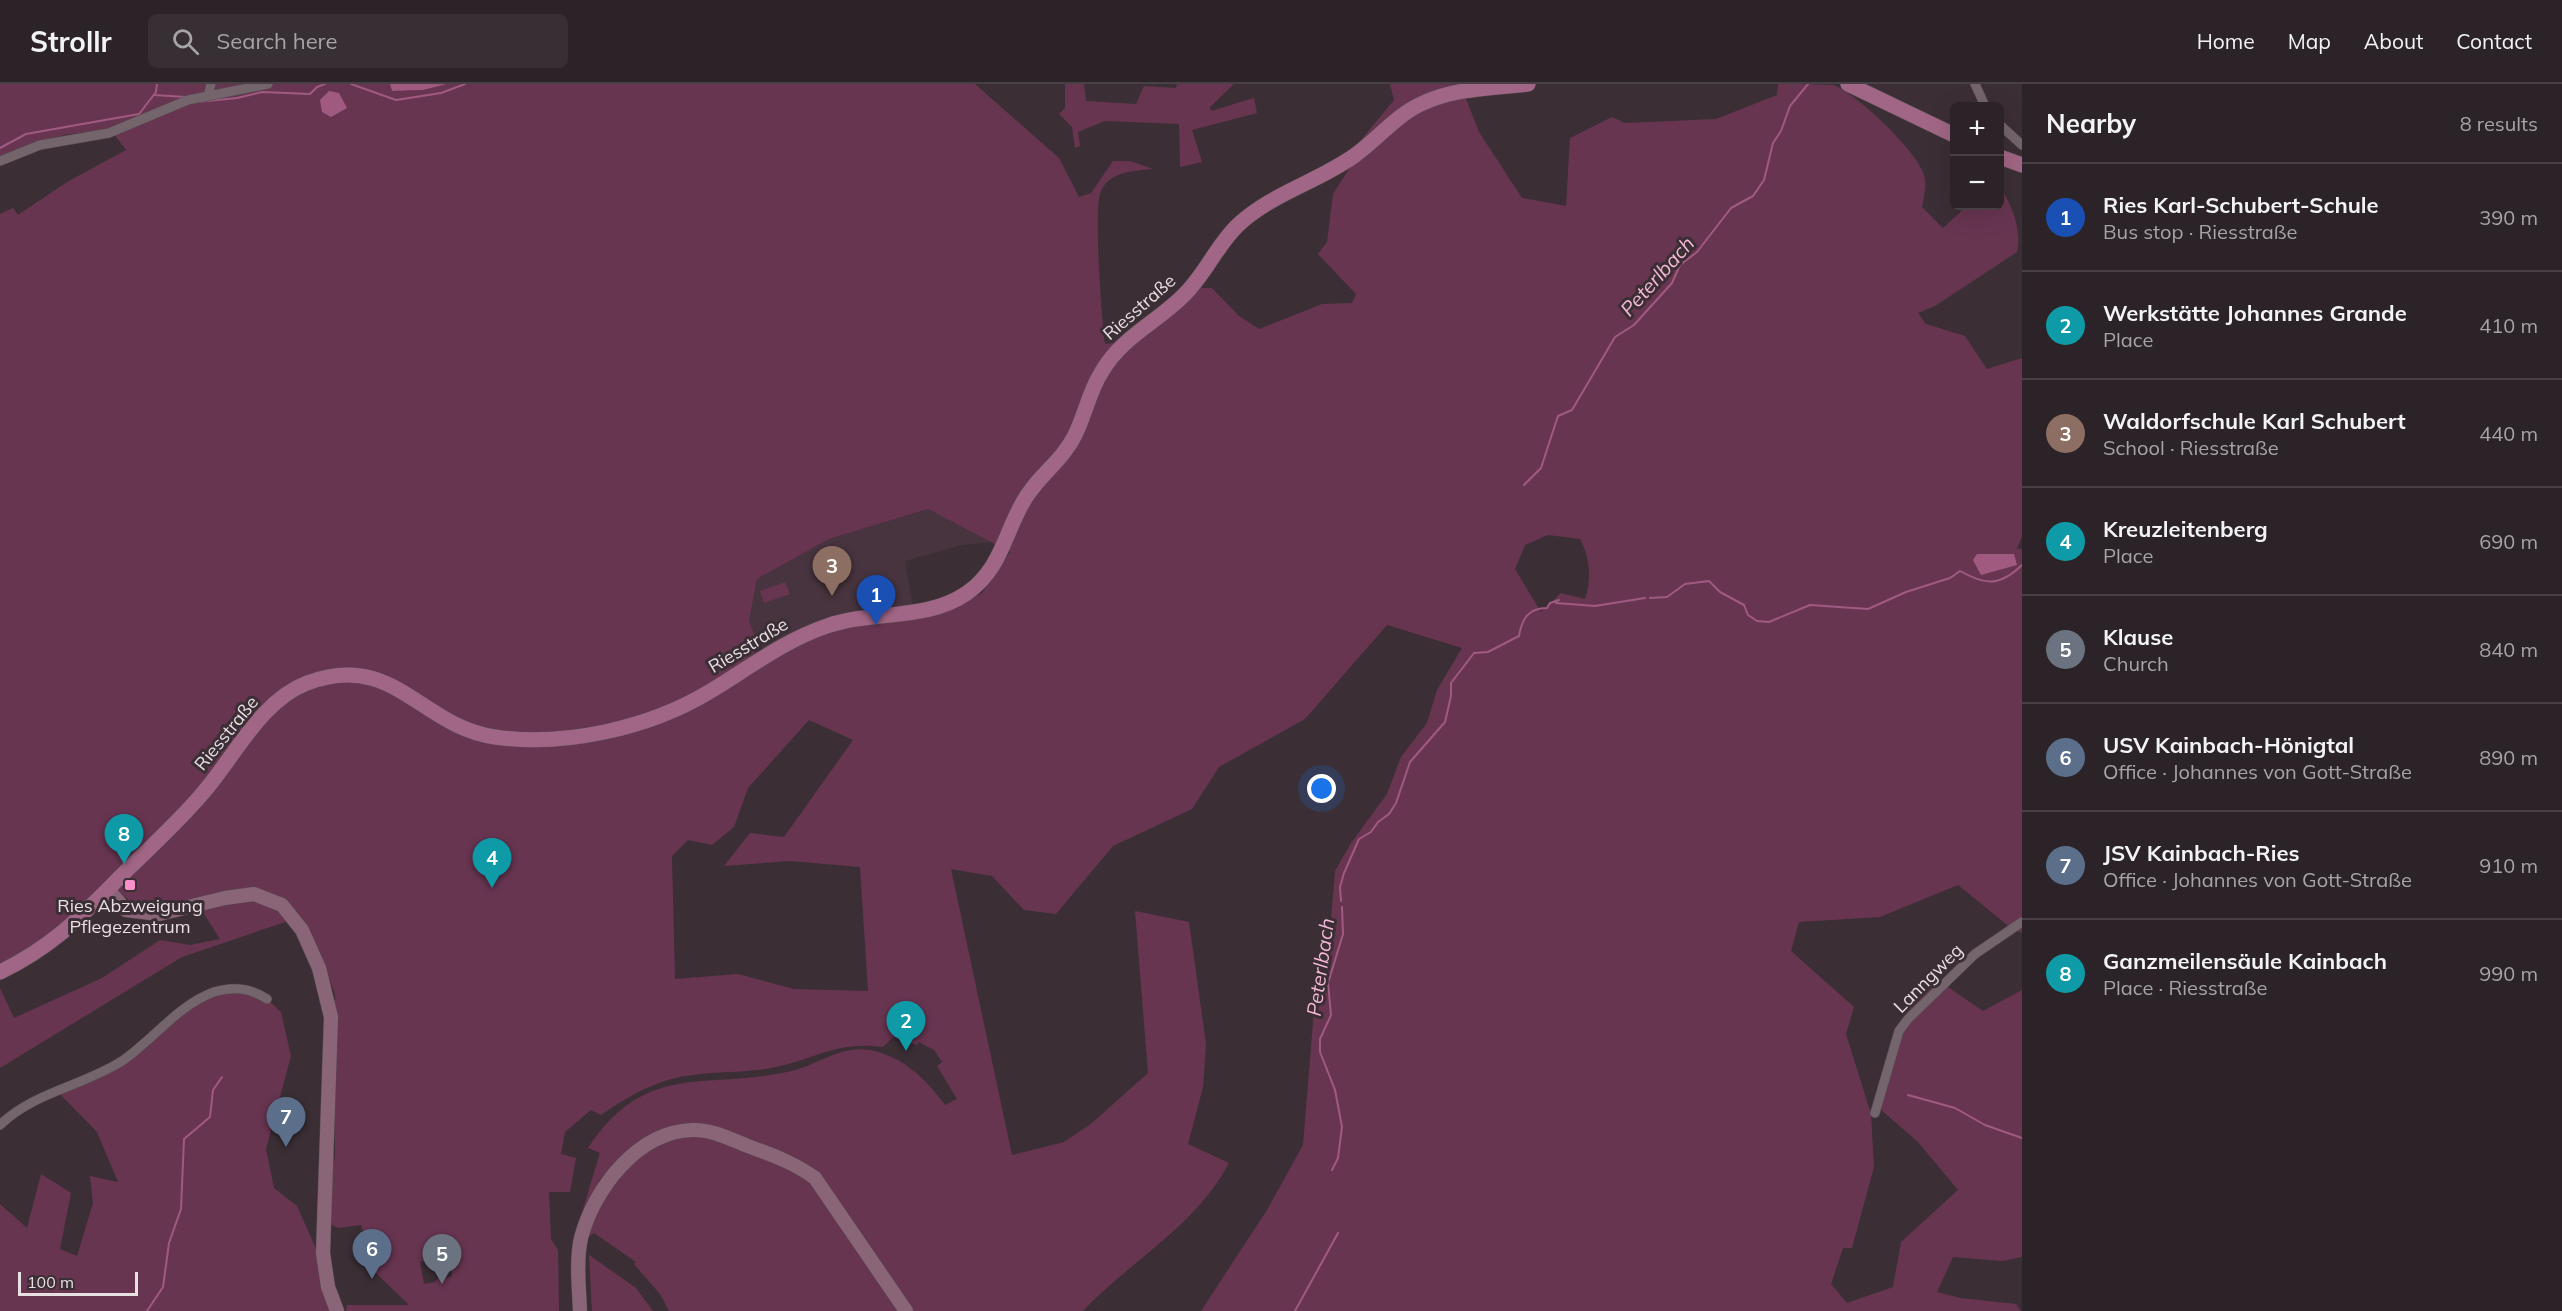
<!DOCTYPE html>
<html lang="en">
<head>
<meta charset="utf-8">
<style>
  :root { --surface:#2c2328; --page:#382f34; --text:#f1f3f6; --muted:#a6a4a8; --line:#484045; --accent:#f98fc9 }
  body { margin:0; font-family:Mulish,sans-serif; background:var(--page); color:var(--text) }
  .controls { position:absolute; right:18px; top:18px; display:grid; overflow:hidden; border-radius:9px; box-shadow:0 6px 24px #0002 }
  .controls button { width:54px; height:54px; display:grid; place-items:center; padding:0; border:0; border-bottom:2px solid var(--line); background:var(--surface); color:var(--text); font:30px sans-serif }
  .scale { position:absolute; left:18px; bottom:15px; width:120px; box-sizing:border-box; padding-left:6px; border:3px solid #e8e0e3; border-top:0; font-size:16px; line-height:21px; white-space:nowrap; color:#e8e0e3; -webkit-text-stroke:4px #3b2f35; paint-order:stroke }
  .you { position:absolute; left:1322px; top:705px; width:21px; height:21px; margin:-15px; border:4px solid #fff; border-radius:50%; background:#1a73e8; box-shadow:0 0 0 9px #1a73e833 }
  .badge { display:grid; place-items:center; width:39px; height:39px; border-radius:50%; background:var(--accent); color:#fff; font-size:20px; font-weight:700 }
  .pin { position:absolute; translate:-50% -50px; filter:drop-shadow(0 2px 3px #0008) }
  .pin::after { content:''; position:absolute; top:32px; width:21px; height:18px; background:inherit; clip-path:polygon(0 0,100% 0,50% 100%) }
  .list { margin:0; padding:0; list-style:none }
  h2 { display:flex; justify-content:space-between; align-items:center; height:78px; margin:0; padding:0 24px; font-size:26px }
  h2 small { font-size:20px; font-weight:400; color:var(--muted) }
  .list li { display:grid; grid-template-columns:39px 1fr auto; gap:18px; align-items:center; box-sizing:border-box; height:108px; padding:0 24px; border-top:2px solid var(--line) }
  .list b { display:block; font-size:22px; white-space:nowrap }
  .list p { margin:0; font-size:20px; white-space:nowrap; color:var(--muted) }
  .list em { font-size:20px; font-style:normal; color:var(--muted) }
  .icon { flex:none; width:33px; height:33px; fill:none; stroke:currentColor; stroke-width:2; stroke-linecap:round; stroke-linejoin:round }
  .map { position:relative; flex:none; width:2022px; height:1227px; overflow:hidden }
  header { display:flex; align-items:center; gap:36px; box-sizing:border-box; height:84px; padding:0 30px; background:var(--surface); border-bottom:2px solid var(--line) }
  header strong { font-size:28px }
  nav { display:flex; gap:33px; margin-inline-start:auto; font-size:21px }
  .search { width:420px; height:54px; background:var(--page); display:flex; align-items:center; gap:15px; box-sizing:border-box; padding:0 21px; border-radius:9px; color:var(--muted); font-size:22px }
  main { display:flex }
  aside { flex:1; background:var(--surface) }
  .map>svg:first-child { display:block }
  .built { fill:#47343e }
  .green { fill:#683551; fill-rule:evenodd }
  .water { fill:#a05a80 }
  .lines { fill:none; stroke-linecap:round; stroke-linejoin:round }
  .stream { stroke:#a05a80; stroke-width:2 }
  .street-casing { stroke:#554b50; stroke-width:10 }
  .secondary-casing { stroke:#554b50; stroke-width:15 }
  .primary-casing { stroke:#554b50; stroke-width:16 }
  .street { stroke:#73656b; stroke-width:9 }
  .secondary { stroke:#8a6578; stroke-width:14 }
  .primary { stroke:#a16685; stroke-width:15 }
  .poi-dot { fill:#f98fc9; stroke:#3b2f35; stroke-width:2 }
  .labels { text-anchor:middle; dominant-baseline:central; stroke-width:6; stroke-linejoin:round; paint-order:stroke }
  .street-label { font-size:18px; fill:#e8e0e3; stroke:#3b2f35 }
  .poi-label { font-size:18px; fill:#e8e0e3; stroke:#3b2f35 }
  .water-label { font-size:20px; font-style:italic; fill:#f5b8d7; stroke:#3b2f35 }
</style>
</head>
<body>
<header>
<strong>Strollr</strong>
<div class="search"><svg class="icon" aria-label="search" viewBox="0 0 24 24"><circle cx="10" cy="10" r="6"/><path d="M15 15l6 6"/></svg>Search here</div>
<nav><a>Home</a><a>Map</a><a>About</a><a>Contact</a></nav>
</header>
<main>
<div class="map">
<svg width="2022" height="1227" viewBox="0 0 2022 1227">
  <rect width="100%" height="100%" fill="#3b2f35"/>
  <!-- built -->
  <path class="built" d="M928,425L991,458L962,461L905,477L914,528L772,566L760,564L749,537L757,495L829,455Z"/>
  <!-- green -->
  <g class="green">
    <path d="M0,0H390L392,7L423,6L447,0H975L1059,74L1079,113L1091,109L1113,77H1130L1153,85C1134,87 1110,87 1101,107C1093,124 1102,238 1105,260L1113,259L1186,204H1212L1239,232L1259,245L1322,220L1352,219L1356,210L1318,170L1327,158L1333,110L1349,85L1352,67L1394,16L1390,0H1471L1461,2L1479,48L1522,114L1566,122L1570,54L1612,33L1625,39L1716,35L1777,11L1778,0C1794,0 1817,0 1833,1C1855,8 1918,68 1924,91C1927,102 1924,112 1922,123L1943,144L1967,122H2000V103C2012,121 2022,146 2017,168L1935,222L1918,229L1926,240L1965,252L1987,285L2022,274V452L2017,465H2022V849L2011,844L1958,801L1880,833L1799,838L1791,867L1854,923L1846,950L1871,1030L1874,1083L1852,1164H1843L1831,1200L1847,1219L1893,1203L1901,1158L1958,1106L1918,1058L1880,1025L1908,924L1939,897L1983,927L2022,906V1173L2002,1177L1953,1173L1937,1208L1960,1214L2016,1220L2021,1227H1201L1267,1126L1303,1061L1316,902L1329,858L1335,787L1351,759L1387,710L1401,673L1427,639L1437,606L1462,564L1387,541L1305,635L1219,683L1192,725L1113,762L1056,830L1024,826L992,792L951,785L1012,1071L1064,1058L1092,1039L1148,989L1135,827L1189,838L1206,960L1203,1003L1188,1060L1229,1079C1194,1144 1132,1175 1083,1227H669L660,1210L634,1180L636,1178L594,1149L590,1152L587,1149L599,1120L619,1090L643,1071L667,1057L698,1050L765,1072L818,1099L820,1089L793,1073L719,1043L696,1040L647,1054L618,1075L599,1097L579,1138L600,1069L588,1064C647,975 706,1007 791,987C819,981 839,961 870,966C904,973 926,995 945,1021L957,1015L937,982L942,978L934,966L919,958L917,961L893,953L883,963C833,957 816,976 771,984C746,989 719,987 693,991C660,994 628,1012 601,1031L591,1026L565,1048L561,1070L576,1074L570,1108H549L551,1155L558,1166L559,1227H346L347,1221H409L376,1189L361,1141L338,1144L325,1137L328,1042L335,1077V910L319,866L297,827L294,835L182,873L0,984V904L14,934L102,894L160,856L190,861L220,855L201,825L138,824L106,797L48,856L0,882V130L13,124L18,131L67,98L126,66L110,45L64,51L0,72ZM928,425L1010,468L982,509L950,526L812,547L715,603L760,564L749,537L757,495L829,455ZM1548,451L1580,455C1590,474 1592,494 1585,515L1561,509L1541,528L1515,485L1525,461ZM809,636L853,656L784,753L750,749L724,782L790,777L860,783L868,907L794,905L738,890L675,895L672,772L688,756L712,761L734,743L748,704ZM434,1175H449L452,1192L444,1195L438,1194L435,1198L424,1200L420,1178Z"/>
    <path d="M1065,0H1084L1086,17L1136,20L1144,2L1176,4L1177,0H1234L1210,23L1211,27L1254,14L1257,29L1192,46L1202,78L1180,83L1179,40L1105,37L1078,48L1080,62L1075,64L1072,43L1059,30L1065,24Z"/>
    <path d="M785,498L790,510L764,519L760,507Z"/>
    <path d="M225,906L267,915L281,928L291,972L266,1065L274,1104L297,1122L317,1167L333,1227H0V1120L27,1144L41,1090L71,1109L60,1165L77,1172L93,1119L90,1092L118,1098L97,1048L56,1006L104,987L185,925Z"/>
    <path d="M589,1171L636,1204L653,1227H592Z"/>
  </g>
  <!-- water -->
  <g class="water">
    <path d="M390,0H447L423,6L392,7Z"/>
    <path d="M329,7L339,9L347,24L331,33L322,28L320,16Z"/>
    <path d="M1977,470H2014L2017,481L1981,491L1973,476Z"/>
  </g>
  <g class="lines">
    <!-- stream -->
    <g class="stream">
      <path d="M351,0L396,16L441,9L465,0"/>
      <path d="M154,11L185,13"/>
      <path d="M197,18L237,14L262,8L310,10L317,3L325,0"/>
      <path d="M0,64L26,50L139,30L156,8L157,0"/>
      <path d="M1524,401L1541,384L1558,332L1572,326L1615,253L1634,241L1672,199L1680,181L1697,168L1731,124L1753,112L1764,96L1773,59L1781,47L1790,22L1808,0"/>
      <path d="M1650,514L1667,513L1685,500L1709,497L1720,508L1744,521L1748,531L1757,537L1769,538L1810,521L1868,525L1906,508L1950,494L1960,487C1985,501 1999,503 2022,481"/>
      <path d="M1556,519L1595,522L1645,514"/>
      <path d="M1341,817L1340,803L1344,789L1359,755L1371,748L1378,738L1389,730L1396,719L1410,678L1445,638L1451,612V599L1474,569L1488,568L1519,552C1522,535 1528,524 1547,524L1550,519L1559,516"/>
      <path d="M1908,1011L1955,1024L1985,1041L2022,1054"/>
      <path d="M1332,1086L1338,1074L1342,1043L1335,1006L1320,968V955L1331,931L1328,899L1343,850L1342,823"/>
      <path d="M147,1227L163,1203L169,1159L181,1125L184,1055L210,1033L213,1006L222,993"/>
      <path d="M1295,1227L1338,1149"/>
    </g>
    <!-- street casing -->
    <g class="street-casing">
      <g id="street">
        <path d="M1975,0L1985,22"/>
        <path d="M208,12L211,0"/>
        <path d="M2000,41L2022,61"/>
        <path d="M0,77L40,61L109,49L188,16L268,0"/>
        <path d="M1875,1029L1899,947L1908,935L1975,870L2022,838"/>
        <path d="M0,1041C34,1008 83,1002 122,977C153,956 178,921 214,908C234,902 250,904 267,915"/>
      </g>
    </g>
    <!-- secondary casing -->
    <g class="secondary-casing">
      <g id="secondary">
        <path d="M108,806L126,826L159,830L225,814L254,810L282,821L302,846L319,884L331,933L323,1169L328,1203L337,1227"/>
        <path d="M580,1227C579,1204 576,1176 581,1154C594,1105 637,1048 692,1046C713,1045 734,1057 753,1064C775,1072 796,1080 815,1094L906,1227"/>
      </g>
    </g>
    <!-- primary casing -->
    <g class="primary-casing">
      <g id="primary">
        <path d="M1848,0L1954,51"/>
        <path d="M2000,73L2022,81"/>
        <path d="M0,888C56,861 84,829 127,786C153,761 179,737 202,710C234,674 260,617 307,599C393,566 421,643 495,653C565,663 649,644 709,608C749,584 783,557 827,542C873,526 927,537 967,509C1000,486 1004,452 1022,420C1035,394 1062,378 1075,351C1085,331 1089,308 1101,289C1121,253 1158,238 1185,210C1206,189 1217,161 1238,141C1271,110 1317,98 1354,72C1378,55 1396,31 1423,19C1455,4 1493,4 1528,0"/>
      </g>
    </g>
    <!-- street -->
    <use href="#street" class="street"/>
    <!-- secondary -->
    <use href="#secondary" class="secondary"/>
    <!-- primary -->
    <use href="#primary" class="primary"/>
  </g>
  <!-- markers -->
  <rect class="poi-dot" x="124" y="795" width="12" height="12" rx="3"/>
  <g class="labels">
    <!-- street labels -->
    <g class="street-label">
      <text transform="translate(1139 223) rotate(-41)">Riesstraße</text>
      <text transform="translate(748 561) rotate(-31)">Riesstraße</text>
      <text transform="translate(226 649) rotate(-51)">Riesstraße</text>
      <text transform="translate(1928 894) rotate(-45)">Lanngweg</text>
    </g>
    <!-- poi labels -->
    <g class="poi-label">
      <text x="130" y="821">Ries Abzweigung<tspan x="130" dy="21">Pflegezentrum</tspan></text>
    </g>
    <!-- water labels -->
    <g class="water-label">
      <text transform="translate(1657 192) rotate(-48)">Peterlbach</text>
      <text transform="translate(1320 883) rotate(-82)">Peterlbach</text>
    </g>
  </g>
</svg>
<div class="controls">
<button>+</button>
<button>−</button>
</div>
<div class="scale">100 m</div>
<div class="you"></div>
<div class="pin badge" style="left:876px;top:541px;background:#1a4fb4">1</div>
<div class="pin badge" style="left:906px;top:967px;background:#0f9aa8">2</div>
<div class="pin badge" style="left:832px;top:512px;background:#8d6e63">3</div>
<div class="pin badge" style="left:492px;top:804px;background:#0f9aa8">4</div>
<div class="pin badge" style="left:442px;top:1200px;background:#6b7280">5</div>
<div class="pin badge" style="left:372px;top:1195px;background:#5c6f8a">6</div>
<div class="pin badge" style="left:286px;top:1063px;background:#5c6f8a">7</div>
<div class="pin badge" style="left:124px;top:780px;background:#0f9aa8">8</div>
</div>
<aside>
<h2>Nearby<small>8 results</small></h2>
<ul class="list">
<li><span class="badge" style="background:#1a4fb4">1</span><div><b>Ries Karl-Schubert-Schule</b><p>Bus stop · Riesstraße</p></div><em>390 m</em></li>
<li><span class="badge" style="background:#0f9aa8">2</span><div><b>Werkstätte Johannes Grande</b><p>Place</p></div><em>410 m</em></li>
<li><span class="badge" style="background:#8d6e63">3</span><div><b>Waldorfschule Karl Schubert</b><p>School · Riesstraße</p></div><em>440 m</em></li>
<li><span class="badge" style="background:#0f9aa8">4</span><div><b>Kreuzleitenberg</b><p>Place</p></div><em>690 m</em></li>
<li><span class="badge" style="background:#6b7280">5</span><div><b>Klause</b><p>Church</p></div><em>840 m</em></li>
<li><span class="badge" style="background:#5c6f8a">6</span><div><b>USV Kainbach-Hönigtal</b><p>Office · Johannes von Gott-Straße</p></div><em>890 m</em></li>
<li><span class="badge" style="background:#5c6f8a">7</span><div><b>JSV Kainbach-Ries</b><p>Office · Johannes von Gott-Straße</p></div><em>910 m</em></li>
<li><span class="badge" style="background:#0f9aa8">8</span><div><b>Ganzmeilensäule Kainbach</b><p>Place · Riesstraße</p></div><em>990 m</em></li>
</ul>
</aside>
</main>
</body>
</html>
